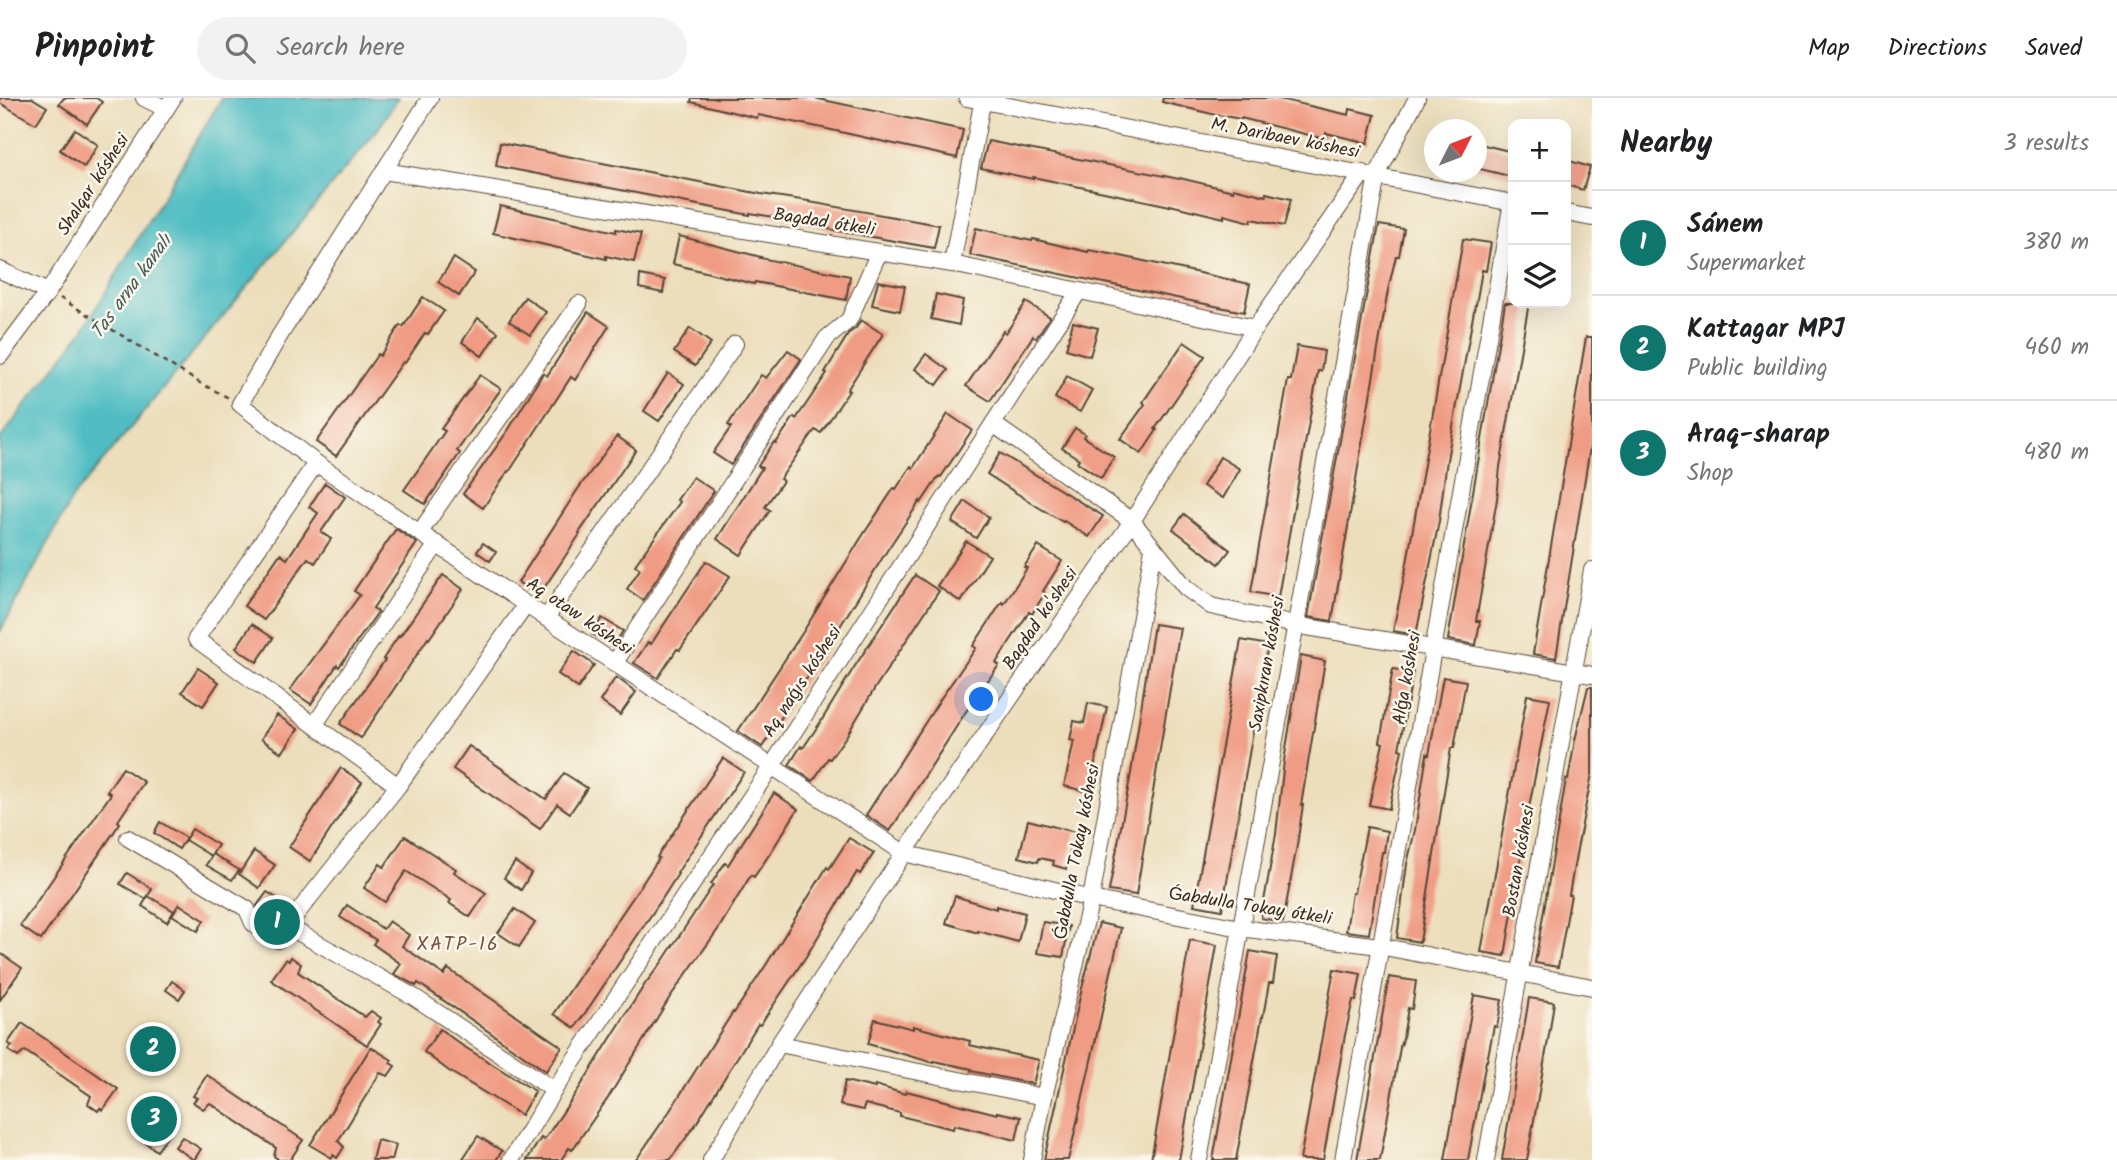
<!DOCTYPE html>
<html lang="en">
<head>
<meta charset="utf-8">
<style>
  :root { --surface:#fff; --page:#f2f2f2; --text:#202124; --muted:#757577; --line:#e0e0e0; --accent:#0f766e }
  body { margin:0; font-family:Kalam,sans-serif; background:var(--page); color:var(--text) }
  .controls { position:absolute; right:21px; top:21px; display:grid; overflow:hidden; border-radius:14px; box-shadow:0 7px 28px #0002 }
  .controls button { width:63px; height:63px; display:grid; place-items:center; padding:0; border:0; border-bottom:2px solid var(--line); background:var(--surface); color:var(--text); font:35px sans-serif }
  .compass { position:absolute; left:1424px; top:21px; width:63px; height:63px; border-radius:50%; background:var(--surface); box-shadow:0 7px 28px #0002; rotate:48deg }
  .you { position:absolute; left:982px; top:602px; width:24px; height:24px; margin:-18px; border:5px solid #fff; border-radius:50%; background:#1a73e8; box-shadow:0 0 0 10px #1a73e833 }
  .badge { display:grid; place-items:center; width:46px; height:46px; border-radius:50%; background:var(--accent); color:#fff; font-size:23px; font-weight:700 }
  .pin { position:absolute; translate:-50% -50%; border:4px solid #fff; box-shadow:0 2px 7px #0006 }
  .list { margin:0; padding:0; list-style:none }
  h2 { display:flex; justify-content:space-between; align-items:center; height:91px; margin:0; padding:0 28px; font-size:30px }
  h2 small { font-size:23px; font-weight:400; color:var(--muted) }
  .list li { display:grid; grid-template-columns:46px 1fr auto; gap:21px; align-items:center; box-sizing:border-box; height:105px; padding:0 28px; border-top:2px solid var(--line) }
  .list b { display:block; font-size:26px; white-space:nowrap }
  .list p { margin:0; font-size:23px; white-space:nowrap; color:var(--muted) }
  .list em { font-size:23px; font-style:normal; color:var(--muted) }
  .icon { flex:none; width:38px; height:38px; fill:none; stroke:currentColor; stroke-width:2; stroke-linecap:round; stroke-linejoin:round }
  .map { position:relative; flex:none; width:1592px; height:1062px; overflow:hidden }
  header { display:flex; align-items:center; gap:42px; box-sizing:border-box; height:98px; padding:0 35px; background:var(--surface); border-bottom:2px solid var(--line) }
  header strong { font-size:33px }
  nav { display:flex; gap:38px; margin-inline-start:auto; font-size:24px }
  .search { width:490px; height:63px; background:var(--page); display:flex; align-items:center; gap:18px; box-sizing:border-box; padding:0 24px; border-radius:38px; color:var(--muted); font-size:26px }
  main { display:flex }
  aside { flex:1; background:var(--surface) }
  .map>svg:first-child { display:block }
  .water { fill:#4fbdc3; stroke:#457470; stroke-width:2 }
  .building { fill:#f09c84 }
  .lines { fill:none; stroke-linecap:round; stroke-linejoin:round }
  .minor-casing { stroke:#564536; stroke-width:18 }
  .path { stroke:#564536; stroke-width:2.5; stroke-dasharray:5 5; stroke-linecap:butt }
  .minor { stroke:#fff; stroke-width:16 }
  .labels { text-anchor:middle; dominant-baseline:central; stroke-width:5; stroke-linejoin:round; paint-order:stroke }
  .street-label { font-size:18px; fill:#3b2a1e; stroke:#fbf7ec }
  .water-label { font-size:19px; font-style:italic; fill:#425d58; stroke:#fbf7ec }
  .neighbourhood-label { font-size:19px; letter-spacing:2px; fill:#7a5242; stroke:#fbf7ec }
</style>
</head>
<body>
<header>
<strong>Pinpoint</strong>
<div class="search"><svg class="icon" aria-label="search" viewBox="0 0 24 24"><circle cx="10" cy="10" r="6"/><path d="M15 15l6 6"/></svg>Search here</div>
<nav><a>Map</a><a>Directions</a><a>Saved</a></nav>
</header>
<main>
<div class="map">
<svg width="1592" height="1062" viewBox="0 0 1592 1062">
  <rect width="100%" height="100%" fill="#fbf7ec"/>
  <filter id="ink" filterUnits="userSpaceOnUse"><feTurbulence type="fractalNoise" baseFrequency=".0143" numOctaves="2"/><feDisplacementMap in="SourceGraphic" scale="14" xChannelSelector="R" yChannelSelector="G"/><feConvolveMatrix kernelMatrix="1 2 1 2 8 2 1 2 1" color-interpolation-filters="sRGB"/></filter>
  <filter id="wash" filterUnits="userSpaceOnUse"><feTurbulence type="fractalNoise" baseFrequency=".00686" numOctaves="4" result="noise"/><feDisplacementMap in="SourceGraphic" scale="28" xChannelSelector="R" yChannelSelector="G"/><feGaussianBlur stdDeviation="1.57" result="paint"/><feColorMatrix in="noise" values="0 0 0 0 0 0 0 0 0 0 0 0 0 0 0 0 0 1.4 0 .05"/><feComposite in="paint" operator="in"/></filter>
  <g filter="url(#wash)">
    <rect width="100%" height="100%" fill="#ecdebb"/>
    <!-- water -->
    <path class="water" d="M222,0H398L379,30L73,399L0,534V341L83,232Z"/>
    <g id="blocks">
      <!-- building -->
      <g class="building">
        <path d="M0,0H32L47,9L36,26L0,5Z"/>
        <path d="M64,0H96L102,4L87,26L59,6Z"/>
        <path d="M692,0H814L963,32L957,60L818,29L758,17L757,20L691,4Z"/>
        <path d="M1163,0H1275L1349,17L1350,11L1375,17L1368,45L1326,35L1325,41L1241,20V21L1212,16L1162,4Z"/>
        <path d="M75,31L98,47L84,69L60,52Z"/>
        <path d="M988,43L1179,81L1180,80L1233,93V90L1266,98V95L1291,101L1284,128L1252,121L1251,124L1224,117V120L1170,107V108L1033,79V81L981,70Z"/>
        <path d="M500,45L761,96L809,103V104L939,127L934,150L833,132L774,119L750,115V117L496,68Z"/>
        <path d="M1476,45L1513,54V79L1476,70Z"/>
        <path d="M1566,62L1590,69L1583,92L1566,87Z"/>
        <path d="M500,108L616,134V131L641,136L634,164L606,158V161L493,135Z"/>
        <path d="M1379,127L1404,131L1399,158H1396L1388,192L1332,523L1308,519Z"/>
        <path d="M976,130L1032,143L1033,141L1088,154L1089,152L1116,157L1250,186L1244,214L970,157Z"/>
        <path d="M679,138L761,159L760,160L850,178L846,202L755,184L754,186L673,166Z"/>
        <path d="M1463,141L1491,145L1486,173L1482,172L1476,207H1475L1447,362L1439,423L1416,537L1393,533L1407,465Z"/>
        <path d="M454,160L475,174L459,198L438,184Z"/>
        <path d="M640,177L665,182L663,195L639,190Z"/>
        <path d="M878,183L905,188L900,213L872,207Z"/>
        <path d="M936,196L963,202L959,227L931,221Z"/>
        <path d="M423,199L444,213L428,236L425,235L405,265L403,264L336,358L316,344L378,256L380,258L400,227L403,229Z"/>
        <path d="M525,199L546,214L530,237L509,223Z"/>
        <path d="M1026,204L1050,219L1036,240L1033,238L990,303L966,288L1003,233L1006,235Z"/>
        <path d="M1505,205H1529L1500,369L1497,401L1476,523H1480L1476,547L1448,542Z"/>
        <path d="M588,214L609,228L575,282L571,279L509,374L508,373L483,410L463,396L509,331L543,275L547,278Z"/>
        <path d="M478,220L498,234L482,258L462,244Z"/>
        <path d="M861,222L883,236L847,292L849,293L821,335L815,332L780,381L783,383L765,409L770,412L741,457L717,441L762,370L758,368L774,344L776,345L794,319L796,321L811,299L827,275L825,274L849,235L856,230Z"/>
        <path d="M1073,224L1098,230L1090,258L1066,251Z"/>
        <path d="M690,230L711,245L695,268L674,254Z"/>
        <path d="M1586,239H1592V337L1556,560L1533,556Z"/>
        <path d="M1184,244L1205,258L1155,331L1157,332L1141,356L1120,341L1145,306L1143,304Z"/>
        <path d="M1297,248L1324,253L1321,273H1318L1278,499L1251,494L1288,282H1291Z"/>
        <path d="M788,252L801,261L731,367L713,355L731,329L728,327L761,277L766,280Z"/>
        <path d="M926,256L948,272L937,287L915,271Z"/>
        <path d="M668,275L684,286L659,323L644,313Z"/>
        <path d="M480,277L501,291L457,353L460,355L425,406L404,392L445,333L441,331Z"/>
        <path d="M1067,278L1092,292L1080,314L1055,300Z"/>
        <path d="M948,316L972,332L941,379L939,378L921,405L920,403L888,451L826,551L762,649L738,633L803,534L861,440L894,390L896,391L911,368L913,370Z"/>
        <path d="M1075,330L1085,336L1083,339L1114,359L1101,380L1077,364L1079,361L1062,350Z"/>
        <path d="M617,338L636,352L579,435L580,436L538,499L518,484L578,391Z"/>
        <path d="M1000,355L1103,418L1089,439L1064,423L1063,424L1038,409L987,376Z"/>
        <path d="M1220,359L1240,371L1223,400L1203,388Z"/>
        <path d="M693,379L714,393L643,502L627,491L640,471L635,467L680,404L677,402Z"/>
        <path d="M325,385L345,399L321,434L331,441L315,465L308,460L264,522L244,508L280,456L287,461L318,415L309,409Z"/>
        <path d="M965,403L989,419L976,440L952,424Z"/>
        <path d="M1184,416L1230,452L1219,466L1173,431Z"/>
        <path d="M396,431L417,445L373,510L378,514L339,569L337,567L311,606L290,592L360,497L354,493Z"/>
        <path d="M966,443L990,458L961,504L937,488Z"/>
        <path d="M483,445L496,454L490,463L477,454Z"/>
        <path d="M1038,448L1062,463L1043,493L1045,495L1032,516L1029,514L996,565L999,567L967,612L890,733L866,717L941,600L976,550L973,548L1002,504L1004,506L1027,470L1024,469Z"/>
        <path d="M706,463L730,478L680,552L677,551L658,580L634,565L648,544L651,546Z"/>
        <path d="M443,477L463,491L429,541L428,540L361,640L340,626L385,562L383,561L399,537L400,538Z"/>
        <path d="M915,477L939,493L875,590L847,637L830,661L828,660L813,683L789,667L801,648L803,650L820,625L853,571Z"/>
        <path d="M602,520L623,533L613,548L592,536Z"/>
        <path d="M252,526L273,540L257,564L236,550Z"/>
        <path d="M1154,526L1180,530L1136,797L1109,793L1131,675Z"/>
        <path d="M1241,542L1268,547L1222,812L1194,807Z"/>
        <path d="M574,553L594,567L578,590L558,576Z"/>
        <path d="M1301,558L1325,563L1301,707H1303L1297,747L1283,824L1261,820L1276,736L1284,663Z"/>
        <path d="M198,570L219,584L203,608L182,594Z"/>
        <path d="M1393,571L1413,574L1399,651L1402,652L1389,711L1369,707L1383,645L1380,644Z"/>
        <path d="M616,579L636,594L620,617L600,603Z"/>
        <path d="M1443,579L1466,583L1454,650H1451L1420,844L1397,840L1407,766L1415,732L1427,656L1429,657Z"/>
        <path d="M1588,589H1592V676L1577,751L1569,797H1571L1558,869L1535,865L1566,681L1568,682L1575,642Z"/>
        <path d="M1527,597L1550,601L1530,704L1505,858L1481,854Z"/>
        <path d="M1088,605L1107,609L1089,694L1064,688L1074,643L1070,642L1074,623L1084,625Z"/>
        <path d="M277,617L298,631L282,655L261,641Z"/>
        <path d="M469,648L546,701L564,675L587,690L570,715L557,706L540,731L453,671Z"/>
        <path d="M723,660L744,674L677,775L678,776L662,801L575,930L554,916L642,786L659,760L657,759Z"/>
        <path d="M123,670L144,684L118,723L120,725L41,842L20,828L111,696L107,693Z"/>
        <path d="M341,670L362,684L310,763L289,749Z"/>
        <path d="M774,695L798,711L769,757L754,779L751,777L719,830L670,899L608,1000L572,1052L569,1050L561,1062H527L541,1040L544,1042L580,989L645,886L662,864L713,787L711,786L725,765L728,767Z"/>
        <path d="M1028,722L1075,734L1066,771L1053,767L1054,763L1039,760L1038,764L1019,759Z"/>
        <path d="M160,724L186,740L179,751L154,735Z"/>
        <path d="M1367,729L1387,733L1384,754H1382L1369,836L1346,833L1352,795H1354Z"/>
        <path d="M192,731L218,747L211,758L185,742Z"/>
        <path d="M405,738L456,771L454,774L486,795L470,819L449,805L451,802L406,773L385,804L364,790L380,766L384,769Z"/>
        <path d="M849,740L874,755L860,776L857,774L807,857L760,927L758,926L696,1026L670,1062H636L669,1014L733,914L734,915L766,867L827,769L829,771Z"/>
        <path d="M254,753L275,767L259,790L239,776Z"/>
        <path d="M213,756L239,772L232,782L206,767Z"/>
        <path d="M515,764L531,775L521,792L504,780Z"/>
        <path d="M127,775L152,791L146,801L120,786Z"/>
        <path d="M267,794L289,808L279,821L277,828L261,818L257,808Z"/>
        <path d="M148,798L174,813L167,824L142,808Z"/>
        <path d="M955,798L996,811V808L1025,815L1018,844L978,833V835L946,825Z"/>
        <path d="M179,806L204,822L198,833L172,817Z"/>
        <path d="M347,807L383,831L389,823L409,837L402,848L444,877L448,871L562,949L546,973L418,885L416,888L394,876L401,866L373,846L376,842L340,819Z"/>
        <path d="M515,811L535,825L519,849L498,835Z"/>
        <path d="M1043,824L1069,828L1063,859L1037,855Z"/>
        <path d="M1099,825L1121,830L1073,1042L1068,1062H1044L1081,894Z"/>
        <path d="M1190,842L1217,847L1198,956L1179,1062H1151Z"/>
        <path d="M1250,853L1277,858L1273,885H1269L1263,919H1262L1236,1062H1213Z"/>
        <path d="M0,855L22,870L0,902Z"/>
        <path d="M291,859L301,866L298,874L365,919L371,913L381,920L378,924L381,926L367,947L271,882L286,861L289,863Z"/>
        <path d="M1334,871L1361,876L1356,903L1353,902L1345,937L1323,1062H1300Z"/>
        <path d="M1389,879L1416,883L1412,911L1408,910L1402,945L1401,944L1380,1062H1357Z"/>
        <path d="M172,883L185,892L179,901L166,892Z"/>
        <path d="M1474,897L1502,902L1497,929L1494,928L1487,963H1486L1468,1062H1445Z"/>
        <path d="M1529,900L1554,904L1550,931L1527,1062H1502Z"/>
        <path d="M875,921L913,931V928L970,943L969,947L1039,962L1033,986L971,973L972,971L934,963V965L868,946Z"/>
        <path d="M22,925L118,991L103,1012L100,1010L98,1013L88,1006L91,998L25,953L18,959L8,952L12,948L8,945Z"/>
        <path d="M440,931L460,946L535,993L521,1017L449,973L424,954Z"/>
        <path d="M152,933L173,946L162,964L141,951Z"/>
        <path d="M371,949L392,962L390,965L395,968L388,978L380,975L338,1043L344,1049L337,1060L333,1057L332,1060L310,1047Z"/>
        <path d="M207,977L303,1042L290,1062H279L274,1058L276,1050L210,1005L203,1011L193,1004L197,1000L193,998Z"/>
        <path d="M845,983L875,990V987L905,996L906,993L997,1016V1014L1021,1019L1016,1042L954,1027L953,1031L900,1018V1015L865,1006L863,1012L840,1007Z"/>
        <path d="M151,1022L170,1035L157,1053L139,1040Z"/>
        <path d="M478,1038L502,1053L496,1062H462Z"/>
        <path d="M182,1039L201,1051L194,1062L175,1049Z"/>
        <path d="M377,1042L396,1047L392,1062H372Z"/>
      </g>
    </g>
  </g>
  <g filter="url(#ink)">
    <use href="#blocks" fill-opacity="0" stroke="#564536" stroke-width="2"/>
    <g class="lines">
      <!-- minor casing -->
      <g class="minor-casing">
        <g id="minor">
          <path d="M144,0L166,11"/>
          <path d="M430,0L280,237L240,306L316,365L546,520L904,755L1091,801L1240,830L1379,848L1592,889"/>
          <path d="M967,0L1513,105"/>
          <path d="M384,73L952,166L1255,230"/>
          <path d="M1566,115L1592,120"/>
          <path d="M952,166L983,0"/>
          <path d="M0,172L48,194"/>
          <path d="M0,258L48,194L173,0"/>
          <path d="M993,326L1132,423L1186,490L1211,508L1295,527L1592,577"/>
          <path d="M316,365L196,541L398,688"/>
          <path d="M420,434L579,206"/>
          <path d="M526,507L398,688L287,828L414,899L554,992"/>
          <path d="M546,520L735,246"/>
          <path d="M614,566L827,240L849,222L879,154"/>
          <path d="M315,626L437,446"/>
          <path d="M128,740L247,811L253,825L278,842"/>
          <path d="M779,946L1044,999"/>
          <path d="M511,1062L554,992L771,669L1079,193"/>
          <path d="M711,1062L779,946L904,755L1132,423L1255,230L1363,75"/>
          <path d="M1032,1062L1044,999L1091,801L1153,451"/>
          <path d="M1199,1062L1377,77L1417,0"/>
          <path d="M1343,1062L1512,104"/>
          <path d="M1486,1062L1592,472"/>
        </g>
      </g>
      <!-- path -->
      <path class="path" d="M60,200L200,285L229,300"/>
      <!-- minor -->
      <use href="#minor" class="minor"/>
    </g>
  </g>
  <g class="labels">
    <!-- street labels -->
    <g class="street-label">
      <text transform="translate(1285 41) rotate(11)">M. Daribaev kóshesi</text>
      <text transform="translate(94 87) rotate(-57)">Shalqar kóshesi</text>
      <text transform="translate(824 125) rotate(9)">Bagdad ótkeli</text>
      <text transform="translate(579 519) rotate(34)">Aq otaw kóshesi</text>
      <text transform="translate(1041 521) rotate(-56)">Bagdad ko'shesi</text>
      <text transform="translate(1268 566) rotate(-80)">Saxipkıran kóshesi</text>
      <text transform="translate(1408 580) rotate(-80)">Alǵa kóshesi</text>
      <text transform="translate(803 584) rotate(-57)">Aq naǵıs kóshesi</text>
      <text transform="translate(1078 754) rotate(-79)">Ǵabdulla Tokay kóshesi</text>
      <text transform="translate(1520 763) rotate(-80)">Bostan kóshesi</text>
      <text transform="translate(1250 809) rotate(9)">Ǵabdulla Tokay ótkeli</text>
    </g>
    <!-- water labels -->
    <g class="water-label">
      <text transform="translate(132 189) rotate(-54)">Tas arna kanalı</text>
    </g>
    <!-- neighbourhood labels -->
    <g class="neighbourhood-label">
      <text x="458" y="847">XATP-16</text>
    </g>
  </g>
</svg>
<div class="controls">
<button>+</button>
<button>−</button>
<button><svg class="icon" aria-label="layers" viewBox="0 0 24 24"><path d="M12 4l9 5-9 5-9-5zM3 14l9 5 9-5"/></svg></button>
</div>
<svg class="compass" viewBox="-18 -18 36 36"><path d="M0-13l5 13h-10z" fill="#e53935"/><path d="M0 13l5-13h-10z" fill="#757577"/></svg>
<div class="you"></div>
<div class="pin badge" style="left:277px;top:824px">1</div>
<div class="pin badge" style="left:153px;top:951px">2</div>
<div class="pin badge" style="left:154px;top:1021px">3</div>
</div>
<aside>
<h2>Nearby<small>3 results</small></h2>
<ul class="list">
<li><span class="badge">1</span><div><b>Sánem</b><p>Supermarket</p></div><em>380 m</em></li>
<li><span class="badge">2</span><div><b>Kattagar MPJ</b><p>Public building</p></div><em>460 m</em></li>
<li><span class="badge">3</span><div><b>Araq-sharap</b><p>Shop</p></div><em>480 m</em></li>
</ul>
</aside>
</main>
</body>
</html>
